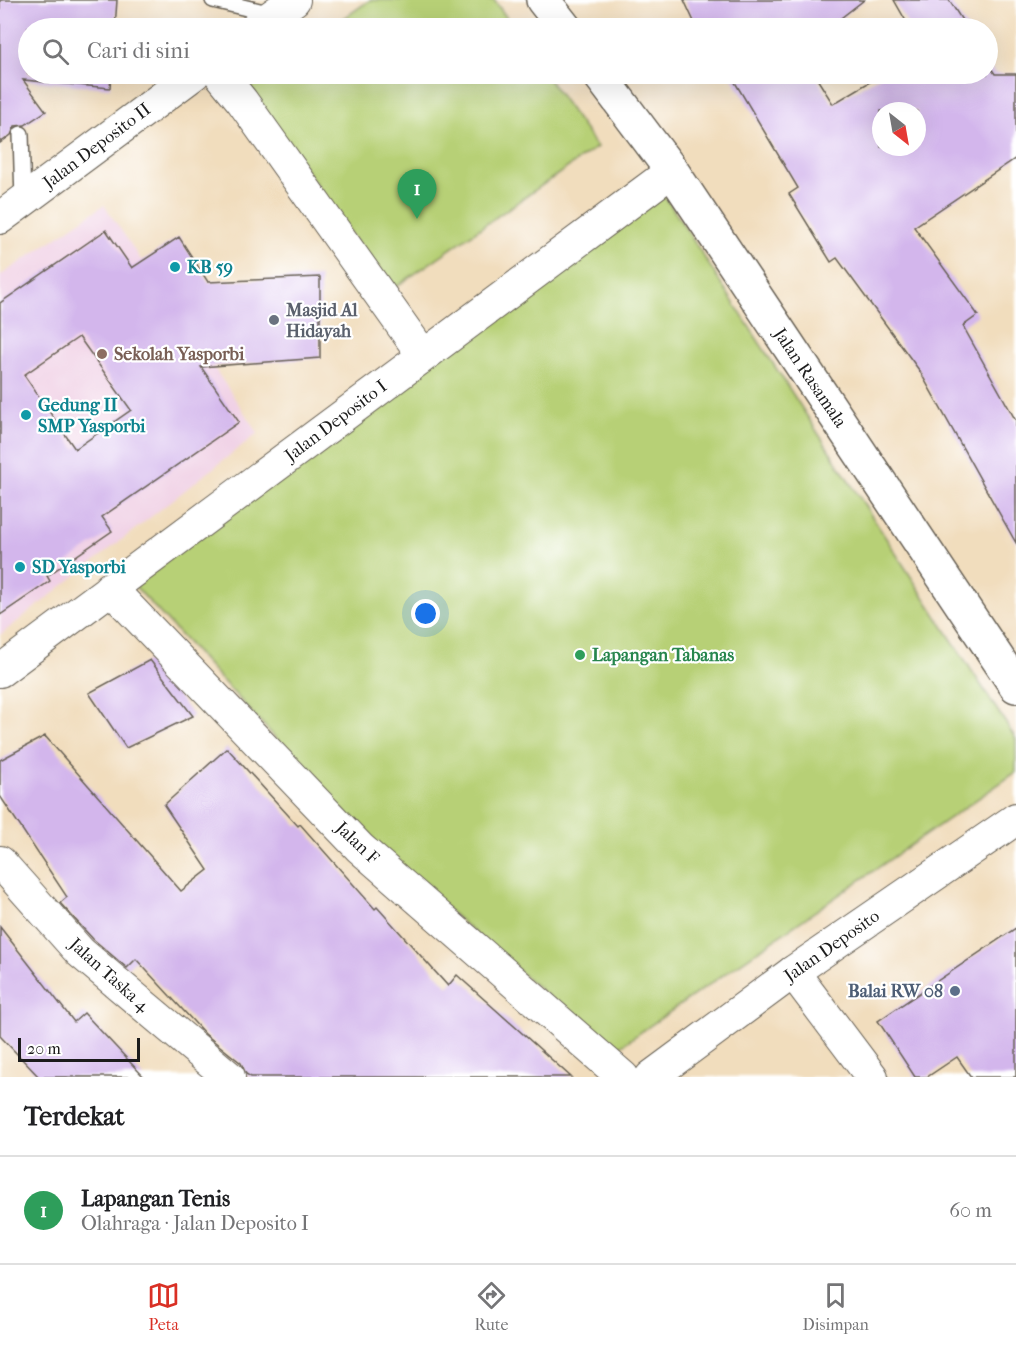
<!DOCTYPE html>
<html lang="id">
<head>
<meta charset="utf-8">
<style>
  :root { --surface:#fff; --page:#f6f6f6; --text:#202124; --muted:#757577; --line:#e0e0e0; --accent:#d93025 }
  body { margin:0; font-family:"IM FELL French Canon",serif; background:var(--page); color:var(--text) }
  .compass { position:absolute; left:872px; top:102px; width:54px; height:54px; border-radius:50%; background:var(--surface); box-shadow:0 6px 24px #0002; rotate:149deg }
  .scale { position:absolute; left:18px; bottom:15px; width:122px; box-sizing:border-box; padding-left:6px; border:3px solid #1c1c1c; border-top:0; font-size:16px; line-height:21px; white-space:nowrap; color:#1c1c1c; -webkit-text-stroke:4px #fff; paint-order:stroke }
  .you { position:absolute; left:426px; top:614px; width:21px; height:21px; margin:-15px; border:4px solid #fff; border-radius:50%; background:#1a73e8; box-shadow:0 0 0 9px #1a73e833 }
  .badge { display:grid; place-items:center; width:39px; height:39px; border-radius:50%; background:var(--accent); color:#fff; font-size:20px; font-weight:700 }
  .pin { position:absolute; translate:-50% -50px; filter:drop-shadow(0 2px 3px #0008) }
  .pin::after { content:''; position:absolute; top:32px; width:21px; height:18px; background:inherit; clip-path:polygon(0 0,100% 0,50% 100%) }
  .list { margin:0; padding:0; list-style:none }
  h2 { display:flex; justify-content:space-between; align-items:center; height:78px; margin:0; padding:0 24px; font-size:26px }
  h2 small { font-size:20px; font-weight:400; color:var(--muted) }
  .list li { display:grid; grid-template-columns:39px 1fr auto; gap:18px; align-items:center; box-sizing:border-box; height:108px; padding:0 24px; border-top:2px solid var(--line) }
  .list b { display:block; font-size:22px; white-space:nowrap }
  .list p { margin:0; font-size:20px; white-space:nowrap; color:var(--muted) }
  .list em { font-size:20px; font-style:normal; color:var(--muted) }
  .icon { flex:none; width:33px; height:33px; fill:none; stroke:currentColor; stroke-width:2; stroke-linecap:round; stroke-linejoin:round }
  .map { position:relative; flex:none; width:1016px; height:1077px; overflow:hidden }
  .search { position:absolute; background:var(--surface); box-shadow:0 6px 24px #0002; left:18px; right:18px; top:18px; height:66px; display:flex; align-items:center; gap:15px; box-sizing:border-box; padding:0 21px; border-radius:33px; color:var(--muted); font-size:22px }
  .sheet { height:186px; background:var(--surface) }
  nav { display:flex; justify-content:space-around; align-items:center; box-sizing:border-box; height:84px; border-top:2px solid var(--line); background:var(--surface); font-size:16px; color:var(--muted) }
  nav a { display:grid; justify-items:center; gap:3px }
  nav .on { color:var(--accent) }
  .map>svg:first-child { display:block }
  .built { fill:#f0d0e5 }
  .green { fill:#b7d076; stroke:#6a7649; stroke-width:1.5 }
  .building { fill:#d3b6ec; fill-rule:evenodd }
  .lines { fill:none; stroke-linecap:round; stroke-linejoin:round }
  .service-casing { stroke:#676054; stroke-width:18 }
  .minor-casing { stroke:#676054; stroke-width:34 }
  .tertiary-casing { stroke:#676054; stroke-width:36 }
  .service { stroke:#fff; stroke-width:15 }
  .minor { stroke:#fff; stroke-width:32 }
  .tertiary { stroke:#fff; stroke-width:33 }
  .culture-dot { fill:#0f9aa8; stroke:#fff; stroke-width:2 }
  .worship-dot { fill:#6b7280; stroke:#fff; stroke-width:2 }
  .education-dot { fill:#8d6e63; stroke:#fff; stroke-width:2 }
  .leisure-dot { fill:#2e9e5b; stroke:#fff; stroke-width:2 }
  .service-dot { fill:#5c6f8a; stroke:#fff; stroke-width:2 }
  .labels { text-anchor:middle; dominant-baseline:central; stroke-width:4.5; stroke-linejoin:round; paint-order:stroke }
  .street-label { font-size:18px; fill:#1c1c1c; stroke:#fff }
  .culture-label { font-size:18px; font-weight:bold; fill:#0d838f; stroke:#fff; text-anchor:start }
  .worship-label { font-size:18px; font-weight:bold; fill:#5b616d; stroke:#fff; text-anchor:start }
  .education-label { font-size:18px; font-weight:bold; fill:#785e54; stroke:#fff; text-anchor:start }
  .leisure-label { font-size:18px; font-weight:bold; fill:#27864d; stroke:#fff; text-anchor:start }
  .service-label { font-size:18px; font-weight:bold; fill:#4e5e75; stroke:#fff; text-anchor:end }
</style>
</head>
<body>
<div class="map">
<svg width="1016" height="1077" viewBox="0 0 1016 1077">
  <rect width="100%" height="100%" fill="#fff"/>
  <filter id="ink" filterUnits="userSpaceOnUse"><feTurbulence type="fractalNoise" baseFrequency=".0167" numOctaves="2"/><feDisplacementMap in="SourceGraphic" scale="12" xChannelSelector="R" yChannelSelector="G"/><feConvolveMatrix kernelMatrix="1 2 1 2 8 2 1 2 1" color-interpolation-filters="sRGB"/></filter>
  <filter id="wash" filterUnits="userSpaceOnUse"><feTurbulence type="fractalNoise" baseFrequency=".008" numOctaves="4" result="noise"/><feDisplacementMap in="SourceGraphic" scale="24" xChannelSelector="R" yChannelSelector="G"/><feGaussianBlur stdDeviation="1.35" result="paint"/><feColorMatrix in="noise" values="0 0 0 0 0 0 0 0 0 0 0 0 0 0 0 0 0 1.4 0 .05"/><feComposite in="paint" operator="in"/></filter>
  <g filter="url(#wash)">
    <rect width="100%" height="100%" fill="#f1ddbd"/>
    <!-- built -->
    <path class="built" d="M104,205L258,433L0,635V276Z"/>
    <!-- green -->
    <g class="green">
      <path d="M370,0H494L514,28H330Z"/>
      <path d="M265,74H545L597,147L390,291L248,86Z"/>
      <path d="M651,175L1016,739V772L612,1052L379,850L121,571Z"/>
    </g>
    <g id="blocks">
      <!-- building -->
      <g class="building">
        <path d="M0,0H117L115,28H28V74H111L110,88L23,80L46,111L25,125L15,126L11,135L0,143Z"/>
        <path d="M684,0H864L828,28H697Z"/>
        <path d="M894,0H949L967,28H910Z"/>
        <path d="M987,62L995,74H1016V158L914,227L978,315L963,326L1016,421V543L919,370L837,258L831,262L789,194L798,188L730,74H814L833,104L883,74H987ZM881,111H917V147H881Z"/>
        <path d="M106,230L132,268L179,237L208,282L320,277V358L201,367L239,422L102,517L112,531L47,576L50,581L0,615V303ZM79,337L131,410L75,449L24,375Z"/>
        <path d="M150,660L193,716L126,748L89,693Z"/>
        <path d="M45,736L181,891L208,870L164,805L227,748L298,826L300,824L375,909L377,907L448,986L457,975L571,1077H251L246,1074L241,1063L205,1034L136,959L127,968L93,939L60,903L67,897L0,796V760Z"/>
        <path d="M0,927L74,1022L84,1013L144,1077H39L0,1036Z"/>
        <path d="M1016,928V1077H971L957,1057L927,1077H915L878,1021Z"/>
      </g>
    </g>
  </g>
  <g filter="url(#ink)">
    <use href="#blocks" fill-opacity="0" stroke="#676054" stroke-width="1.5"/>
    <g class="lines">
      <!-- service casing -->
      <g class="service-casing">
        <g id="service">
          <path d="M213,0L272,14"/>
          <path d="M21,134L23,200"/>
        </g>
      </g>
      <!-- minor casing -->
      <g class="minor-casing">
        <g id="minor">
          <path d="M255,28L294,0"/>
          <path d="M220,74L242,101L423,355"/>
          <path d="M0,218L194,74"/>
          <path d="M110,588L360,848L623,1077"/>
          <path d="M0,671L672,171"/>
          <path d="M0,862L80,952L229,1077"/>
          <path d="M793,972L872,1077"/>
          <path d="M651,1077L793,972L1016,819"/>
        </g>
      </g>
      <!-- tertiary casing -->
      <g class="tertiary-casing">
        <g id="tertiary">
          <path d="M543,0L565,28"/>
          <path d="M599,74L672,171L1016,686"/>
        </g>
      </g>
      <!-- service -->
      <use href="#service" class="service"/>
      <!-- minor -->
      <use href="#minor" class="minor"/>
      <!-- tertiary -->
      <use href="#tertiary" class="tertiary"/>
    </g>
  </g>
  <!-- markers -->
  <g class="culture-dot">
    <circle cx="175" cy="267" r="6"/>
    <circle cx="26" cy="415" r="6"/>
    <circle cx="20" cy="567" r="6"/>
  </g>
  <circle class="worship-dot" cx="274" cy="320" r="6"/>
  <circle class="education-dot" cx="102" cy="354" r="6"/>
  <circle class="leisure-dot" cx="580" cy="655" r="6"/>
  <circle class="service-dot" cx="955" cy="991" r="6"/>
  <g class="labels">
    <!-- street labels -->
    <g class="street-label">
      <text transform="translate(97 146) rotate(-37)">Jalan Deposito II</text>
      <text transform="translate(810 378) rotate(56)">Jalan Rasamala</text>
      <text transform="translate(336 421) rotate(-37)">Jalan Deposito I</text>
      <text transform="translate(357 843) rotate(44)">Jalan F</text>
      <text transform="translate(832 946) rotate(-35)">Jalan Deposito</text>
      <text transform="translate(109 975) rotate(42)">Jalan Taska 4</text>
    </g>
    <!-- culture labels -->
    <g class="culture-label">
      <text x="187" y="267">KB 59</text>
      <text x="38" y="405">Gedung II<tspan x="38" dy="21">SMP Yasporbi</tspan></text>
      <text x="32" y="567">SD Yasporbi</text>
    </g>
    <!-- worship labels -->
    <g class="worship-label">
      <text x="286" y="310">Masjid Al<tspan x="286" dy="21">Hidayah</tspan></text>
    </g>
    <!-- education labels -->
    <g class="education-label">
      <text x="114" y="354">Sekolah Yasporbi</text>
    </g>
    <!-- leisure labels -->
    <g class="leisure-label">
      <text x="592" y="655">Lapangan Tabanas</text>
    </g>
    <!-- service labels -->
    <g class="service-label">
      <text x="943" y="991">Balai RW 08</text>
    </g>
  </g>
</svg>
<svg class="compass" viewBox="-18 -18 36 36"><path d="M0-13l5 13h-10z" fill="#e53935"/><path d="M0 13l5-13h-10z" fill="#757577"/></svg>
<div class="scale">20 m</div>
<div class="you"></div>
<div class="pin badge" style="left:417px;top:219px;background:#2e9e5b">1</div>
<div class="search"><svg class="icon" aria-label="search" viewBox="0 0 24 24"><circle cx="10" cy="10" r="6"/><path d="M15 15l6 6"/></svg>Cari di sini</div>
</div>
<section class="sheet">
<h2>Terdekat<small></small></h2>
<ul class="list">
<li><span class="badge" style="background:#2e9e5b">1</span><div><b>Lapangan Tenis</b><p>Olahraga · Jalan Deposito I</p></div><em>60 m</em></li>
</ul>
</section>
<nav>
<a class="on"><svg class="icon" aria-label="map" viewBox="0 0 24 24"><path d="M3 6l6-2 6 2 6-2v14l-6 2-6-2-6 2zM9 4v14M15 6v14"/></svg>Peta</a>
<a><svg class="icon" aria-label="directions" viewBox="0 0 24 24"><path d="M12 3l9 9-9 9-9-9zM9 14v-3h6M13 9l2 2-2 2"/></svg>Rute</a>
<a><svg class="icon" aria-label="saved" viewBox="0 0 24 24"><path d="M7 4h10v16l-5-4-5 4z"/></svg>Disimpan</a>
</nav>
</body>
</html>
